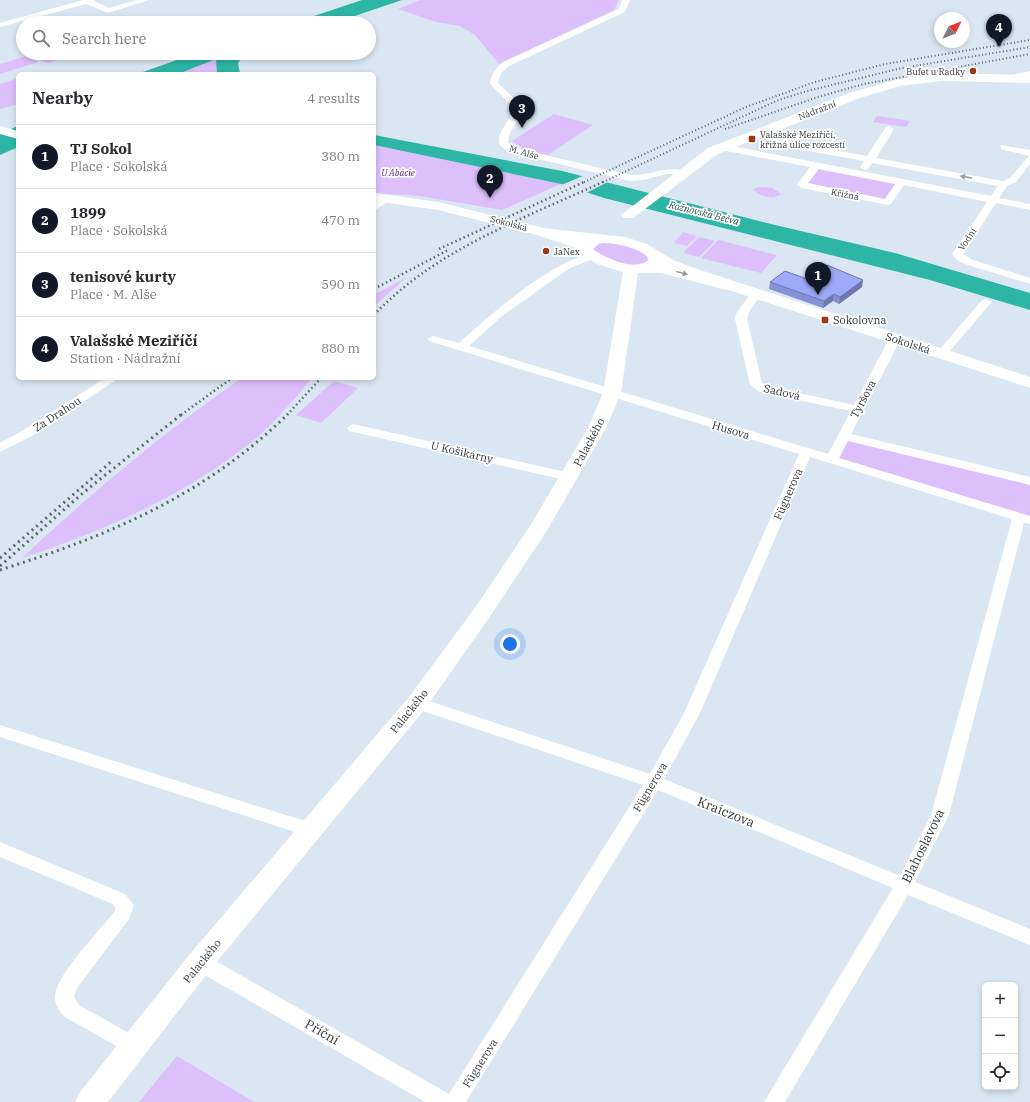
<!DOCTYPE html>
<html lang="en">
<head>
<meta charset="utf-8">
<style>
  :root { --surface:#fff; --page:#f2f2f3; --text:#2b2b33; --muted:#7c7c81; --line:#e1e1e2; --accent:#111827 }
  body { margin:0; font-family:"IBM Plex Serif",serif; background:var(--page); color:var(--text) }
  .controls { position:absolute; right:12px; bottom:12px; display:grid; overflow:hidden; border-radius:6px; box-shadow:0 2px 6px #0003 }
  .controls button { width:36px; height:36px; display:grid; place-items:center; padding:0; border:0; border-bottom:1px solid var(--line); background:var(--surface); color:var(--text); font:20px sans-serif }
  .compass { position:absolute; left:934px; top:12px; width:36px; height:36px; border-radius:50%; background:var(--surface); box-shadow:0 2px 6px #0003; rotate:48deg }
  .you { position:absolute; left:510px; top:644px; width:14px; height:14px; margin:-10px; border:3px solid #fff; border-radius:50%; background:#1a73e8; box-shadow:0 0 0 6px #1a73e833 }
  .badge { display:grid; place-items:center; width:26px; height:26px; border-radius:50%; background:var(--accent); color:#fff; font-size:13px; font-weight:700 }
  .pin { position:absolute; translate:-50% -33px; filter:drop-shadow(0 1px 2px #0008) }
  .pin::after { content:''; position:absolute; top:21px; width:14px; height:12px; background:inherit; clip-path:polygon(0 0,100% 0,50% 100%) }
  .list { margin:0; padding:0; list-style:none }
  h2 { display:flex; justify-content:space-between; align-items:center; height:52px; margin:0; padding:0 16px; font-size:17px }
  h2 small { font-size:13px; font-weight:400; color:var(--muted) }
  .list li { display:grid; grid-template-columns:26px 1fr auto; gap:12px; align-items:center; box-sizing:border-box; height:64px; padding:0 16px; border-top:1px solid var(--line) }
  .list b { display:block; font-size:15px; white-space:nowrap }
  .list p { margin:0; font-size:13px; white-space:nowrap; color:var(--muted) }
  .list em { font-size:13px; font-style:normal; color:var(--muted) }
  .icon { flex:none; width:22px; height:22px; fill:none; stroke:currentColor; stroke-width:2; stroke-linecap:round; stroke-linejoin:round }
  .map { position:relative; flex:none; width:1030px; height:1102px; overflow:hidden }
  .search { position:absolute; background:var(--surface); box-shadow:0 2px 6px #0003; left:16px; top:16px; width:360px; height:44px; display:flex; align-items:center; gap:10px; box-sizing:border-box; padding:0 14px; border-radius:22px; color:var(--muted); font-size:15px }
  .panel { position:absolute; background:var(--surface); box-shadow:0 2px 6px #0003; left:16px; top:72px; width:360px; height:308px; border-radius:6px }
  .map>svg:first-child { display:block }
  .green { fill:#dcbffb }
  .water { fill:#2db5a6 }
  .pier { fill:#dae7f2 }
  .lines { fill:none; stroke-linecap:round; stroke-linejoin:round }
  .street { fill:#fff; fill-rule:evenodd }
  .secondary { fill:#fff; fill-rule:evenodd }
  .rail-far2 { stroke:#60676e; stroke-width:2; stroke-dasharray:1 2.5; stroke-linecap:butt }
  .rail-far1 { stroke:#60676e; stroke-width:2.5; stroke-dasharray:1.5 3; stroke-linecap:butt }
  .rail { stroke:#60676e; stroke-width:3; stroke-dasharray:2 4; stroke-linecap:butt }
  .wall { fill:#8792d6 }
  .shaded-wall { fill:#6e77ae }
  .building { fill:#9daaf9; stroke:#6e77ae }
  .oneway { fill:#999c9e }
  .poi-dot { fill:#9e3812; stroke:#fff; stroke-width:1.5 }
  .labels { text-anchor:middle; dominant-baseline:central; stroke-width:3.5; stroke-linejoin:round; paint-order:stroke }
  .far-poi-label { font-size:9px; fill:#33383d; stroke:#fff; text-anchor:start }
  .far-street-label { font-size:9px; fill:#33383d; stroke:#fff }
  .far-park-label { font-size:9px; font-style:italic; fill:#4a176f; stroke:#fff }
  .far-water-label { font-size:10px; font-style:italic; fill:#245952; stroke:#fff }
  .poi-label { font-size:11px; fill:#33383d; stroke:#fff; text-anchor:start }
  .street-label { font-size:11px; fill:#33383d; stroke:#fff }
  .near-street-label { font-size:13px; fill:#33383d; stroke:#fff }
</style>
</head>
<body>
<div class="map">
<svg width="1030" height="1102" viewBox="0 0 1030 1102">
  <rect width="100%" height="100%" fill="#dae7f2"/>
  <!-- green -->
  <g class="green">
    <path d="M420,0H619L614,10L499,64L475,35L460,26L436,22L398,9Z"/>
    <path d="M34,53H50L62,59L47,63L29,55Z"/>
    <path d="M26,56L39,62L0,74V64Z"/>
    <path d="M216,59L217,74H178Z"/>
    <path d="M18,78V104L0,109V84Z"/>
    <path d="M554,114L593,125L548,155L522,148L512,141Z"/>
    <path d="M877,116L910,121L906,127L873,122Z"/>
    <path d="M374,145L561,184L502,210L420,196L374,193Z"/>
    <path d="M816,169L897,184L886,201L805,185Z"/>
    <path d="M758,187L773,188L781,194C772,201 761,196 753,190Z"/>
    <path d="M683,232L697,236L687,246L674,243Z"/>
    <path d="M699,237L715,241L699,257L683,253Z"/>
    <path d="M718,240L777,255L761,273L701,258Z"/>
    <path d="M609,242C623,245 640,247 649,259C637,272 604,259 593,249L594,245Z"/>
    <path d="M407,277L374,306V295Z"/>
    <path d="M242,378H312C294,400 275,422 254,440C186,495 104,531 22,558C91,493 164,432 242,378Z"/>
    <path d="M334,381L358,388L321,423L296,415Z"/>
    <path d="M844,436L1030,481V520L831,460Z"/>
    <path d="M177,1056L254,1102H139Z"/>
  </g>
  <!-- water -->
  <g class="water">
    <path d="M362,0H402L334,23H293Z"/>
    <path d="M197,53H245L238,63L240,74H217L216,59L178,74H137Z"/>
    <path d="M18,126V147L0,155V134Z"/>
    <path d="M374,135L562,171L775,225L895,253L1030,293V310L930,280L604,198L561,184L374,145Z"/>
  </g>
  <!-- pier -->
  <path class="pier" d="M585,175L610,181L584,194L559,186Z"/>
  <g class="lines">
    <!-- street -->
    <g class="street">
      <path d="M83,0H95L94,1L109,8L137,0H149L108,13L86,4L0,27V23Z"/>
      <path d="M622,0H630L625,12L509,66L501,73L498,83L515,99L521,109C520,122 508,130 508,143L519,149L630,175C651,176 664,165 686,171V175L667,174L643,180L630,181L513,153L500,146C494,134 511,121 513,109L509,103L490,84C491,74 496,68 503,62L619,9Z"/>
      <path d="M1030,71V77L1009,81L1005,78L1006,76Z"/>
      <path d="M889,126L894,129L876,158L1003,181L1010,178L1029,156L1001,149V145L1030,150V164L1016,182L1007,186L999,198L1030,204V210L996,203L963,254L973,260L1030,278V284L965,264L957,260L952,254L987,202L904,185L891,204L888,205L802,188L797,185L810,167L721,150L716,147L721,144L991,196L998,186L872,163L868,169L865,170L860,167L864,161L775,145L770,142L775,139L867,156L886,127ZM819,169L895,184L885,199L808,183Z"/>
      <path d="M387,195L390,196L392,198L390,200L374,211V203Z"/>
      <path d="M592,253L596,254L597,256L596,258L570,268L502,316L469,346L828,454L851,411L759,392L750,385L735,319L737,312L752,292L756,291L761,294L749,312L747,319L762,383L767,386L854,405L889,339L891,337H899L901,339L851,434L1030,477V485L848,441L839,458L1030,516V524L1024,523L949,815L915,882L1030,929V945L908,895L785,1102H764L893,888L658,790L466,1102H425L193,968L191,962L193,956L200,954L207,956L449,1094L643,785L411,707L409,703L411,699L417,697L423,699L650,774L684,713L799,454L429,341L427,339L433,336L459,343C492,313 548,264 592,253ZM810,457L1012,519L931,815L900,876L664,779L700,713Z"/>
      <path d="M986,299L992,302L990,304L949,352H941L939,350L941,348L982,300Z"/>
      <path d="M105,378H119L32,436L0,452V443L24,430Z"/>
      <path d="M353,424L570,473L575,474L577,477L575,480L570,481L349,431L347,428Z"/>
      <path d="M0,725L311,823L317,825L320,830L317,835L311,837L0,737Z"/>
      <path d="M0,842L125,894L134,905L129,919L77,988L74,997L79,1005L141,1040L144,1046L141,1052L134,1055L127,1052L65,1017C59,1012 54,1003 55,995C58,973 100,930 115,911V907L113,904L0,857Z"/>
    </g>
    <!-- secondary -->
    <g class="secondary">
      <path d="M942,73L1030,75V83L942,81L900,86L860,98L718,154L633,218H623L621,215L708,148L852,92L899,79Z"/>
      <path d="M0,126L18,131V139L0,134Z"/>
      <path d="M374,193L438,202L543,228L625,237L647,244L673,260L694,268L1030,377V388L735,292L661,273H638L621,393L606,428L549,527L491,615L425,709L210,970L108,1102H75L80,1092L190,954L409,697L477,605L530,526L588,428L603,393L623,272L597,264L573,247L537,235L438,210L374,201ZM600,243C612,242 645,248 649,260C634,272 608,259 594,250V248Z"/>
    </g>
    <!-- rail-far2 -->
    <g class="rail-far2">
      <path d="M725,129L818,97L864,84L1030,54"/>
      <path d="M584,182L746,107L815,82L885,64L1030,40"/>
      <path d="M603,182L776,101L807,91L902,68L1030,47"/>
    </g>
    <!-- rail-far1 -->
    <g class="rail-far1">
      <path d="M439,249L586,181"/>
      <path d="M374,289L448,250"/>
      <path d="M374,315C436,249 525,218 605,181"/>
      <path d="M181,415L232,378"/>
      <path d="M287,415L321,378"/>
    </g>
    <!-- rail -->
    <g class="rail">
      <path d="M0,558L112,461"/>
      <path d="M0,566L84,492L182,414"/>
      <path d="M0,570C110,535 204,496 288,414"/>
    </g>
  </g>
  <!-- wall -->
  <path class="wall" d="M807,279L862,287L839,304L833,301L823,308L769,289L770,282Z"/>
  <!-- shaded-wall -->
  <g class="shaded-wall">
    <path d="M863,280L862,287L839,304L840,297Z"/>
    <path d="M834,294L833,301L823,308L824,301Z"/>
  </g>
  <!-- building -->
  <path class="building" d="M827,265L863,280L840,297L834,294L824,301L770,282L785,271L807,279Z"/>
  <!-- one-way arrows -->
  <defs><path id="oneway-solid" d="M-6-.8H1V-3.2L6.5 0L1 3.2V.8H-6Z"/></defs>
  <g class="oneway">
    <use href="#oneway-solid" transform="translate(966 177) rotate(-169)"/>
    <use href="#oneway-solid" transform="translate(682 273) rotate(15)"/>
  </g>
  <!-- markers -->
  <g class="poi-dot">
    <circle cx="973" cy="71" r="4"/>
    <rect x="748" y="135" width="8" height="8" rx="2"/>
    <circle cx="546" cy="251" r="4"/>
    <rect x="821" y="316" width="8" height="8" rx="2"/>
  </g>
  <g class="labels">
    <!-- far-poi labels -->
    <g class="far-poi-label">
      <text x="965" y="71" text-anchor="end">Bufet u Radky</text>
      <text x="760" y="134">Valašské Meziříčí,<tspan x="760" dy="10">křižná ulice rozcestí</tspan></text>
      <text x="554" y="251">JaNex</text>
    </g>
    <!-- far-street labels -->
    <g class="far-street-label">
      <text transform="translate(817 110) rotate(-21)">Nádražní</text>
      <text transform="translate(524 152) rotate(17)">M. Alše</text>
      <text transform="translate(845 194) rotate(11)">Křižná</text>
      <text transform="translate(509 223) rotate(15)">Sokolská</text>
      <text transform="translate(967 239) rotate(-56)">Vodní</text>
    </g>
    <!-- far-park labels -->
    <g class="far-park-label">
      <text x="398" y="172">U Abácie</text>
    </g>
    <!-- far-water labels -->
    <g class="far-water-label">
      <text transform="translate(704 213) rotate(14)">Rožnovská Bečva</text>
    </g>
    <!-- poi labels -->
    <g class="poi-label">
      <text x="833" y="320">Sokolovna</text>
    </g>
    <!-- street labels -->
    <g class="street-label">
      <text transform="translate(908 343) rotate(18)">Sokolská</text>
      <text transform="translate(782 392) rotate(13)">Sadová</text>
      <text transform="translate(863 399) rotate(-62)">Tyršova</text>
      <text transform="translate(57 414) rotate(-33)">Za Drahou</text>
      <text transform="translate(731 430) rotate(17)">Husova</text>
      <text transform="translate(589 442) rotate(-62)">Palackého</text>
      <text transform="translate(462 452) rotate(13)">U Košikárny</text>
      <text transform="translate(788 494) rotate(-66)">Fügnerova</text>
      <text transform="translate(409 711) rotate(-51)">Palackého</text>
      <text transform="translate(650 787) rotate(-59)">Fügnerova</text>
      <text transform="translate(202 961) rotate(-51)">Palackého</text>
      <text transform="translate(480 1063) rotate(-58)">Fügnerova</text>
    </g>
    <!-- near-street labels -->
    <g class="near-street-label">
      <text transform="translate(726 812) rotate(22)">Kraiczova</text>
      <text transform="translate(923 846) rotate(-64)">Blahoslavova</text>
      <text transform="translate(322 1032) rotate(30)">Příční</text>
    </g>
  </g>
</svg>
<div class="controls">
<button>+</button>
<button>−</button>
<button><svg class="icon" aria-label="locate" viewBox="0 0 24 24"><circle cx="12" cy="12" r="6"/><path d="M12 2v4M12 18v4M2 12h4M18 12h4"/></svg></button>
</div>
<svg class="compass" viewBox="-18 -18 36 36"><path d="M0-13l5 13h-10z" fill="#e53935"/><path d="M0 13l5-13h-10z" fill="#7c7c81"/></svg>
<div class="you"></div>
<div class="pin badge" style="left:818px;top:295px">1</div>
<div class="pin badge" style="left:490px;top:198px">2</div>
<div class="pin badge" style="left:522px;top:128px">3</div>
<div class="pin badge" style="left:999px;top:47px">4</div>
<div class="search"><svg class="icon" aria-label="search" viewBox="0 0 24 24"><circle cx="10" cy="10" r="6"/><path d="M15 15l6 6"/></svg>Search here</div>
<section class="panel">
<h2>Nearby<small>4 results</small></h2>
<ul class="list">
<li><span class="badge">1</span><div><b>TJ Sokol</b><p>Place · Sokolská</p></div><em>380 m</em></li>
<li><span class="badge">2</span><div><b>1899</b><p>Place · Sokolská</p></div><em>470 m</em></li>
<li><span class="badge">3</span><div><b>tenisové kurty</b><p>Place · M. Alše</p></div><em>590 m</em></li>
<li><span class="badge">4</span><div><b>Valašské Meziříčí</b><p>Station · Nádražní</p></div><em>880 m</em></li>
</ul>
</section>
</div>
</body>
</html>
